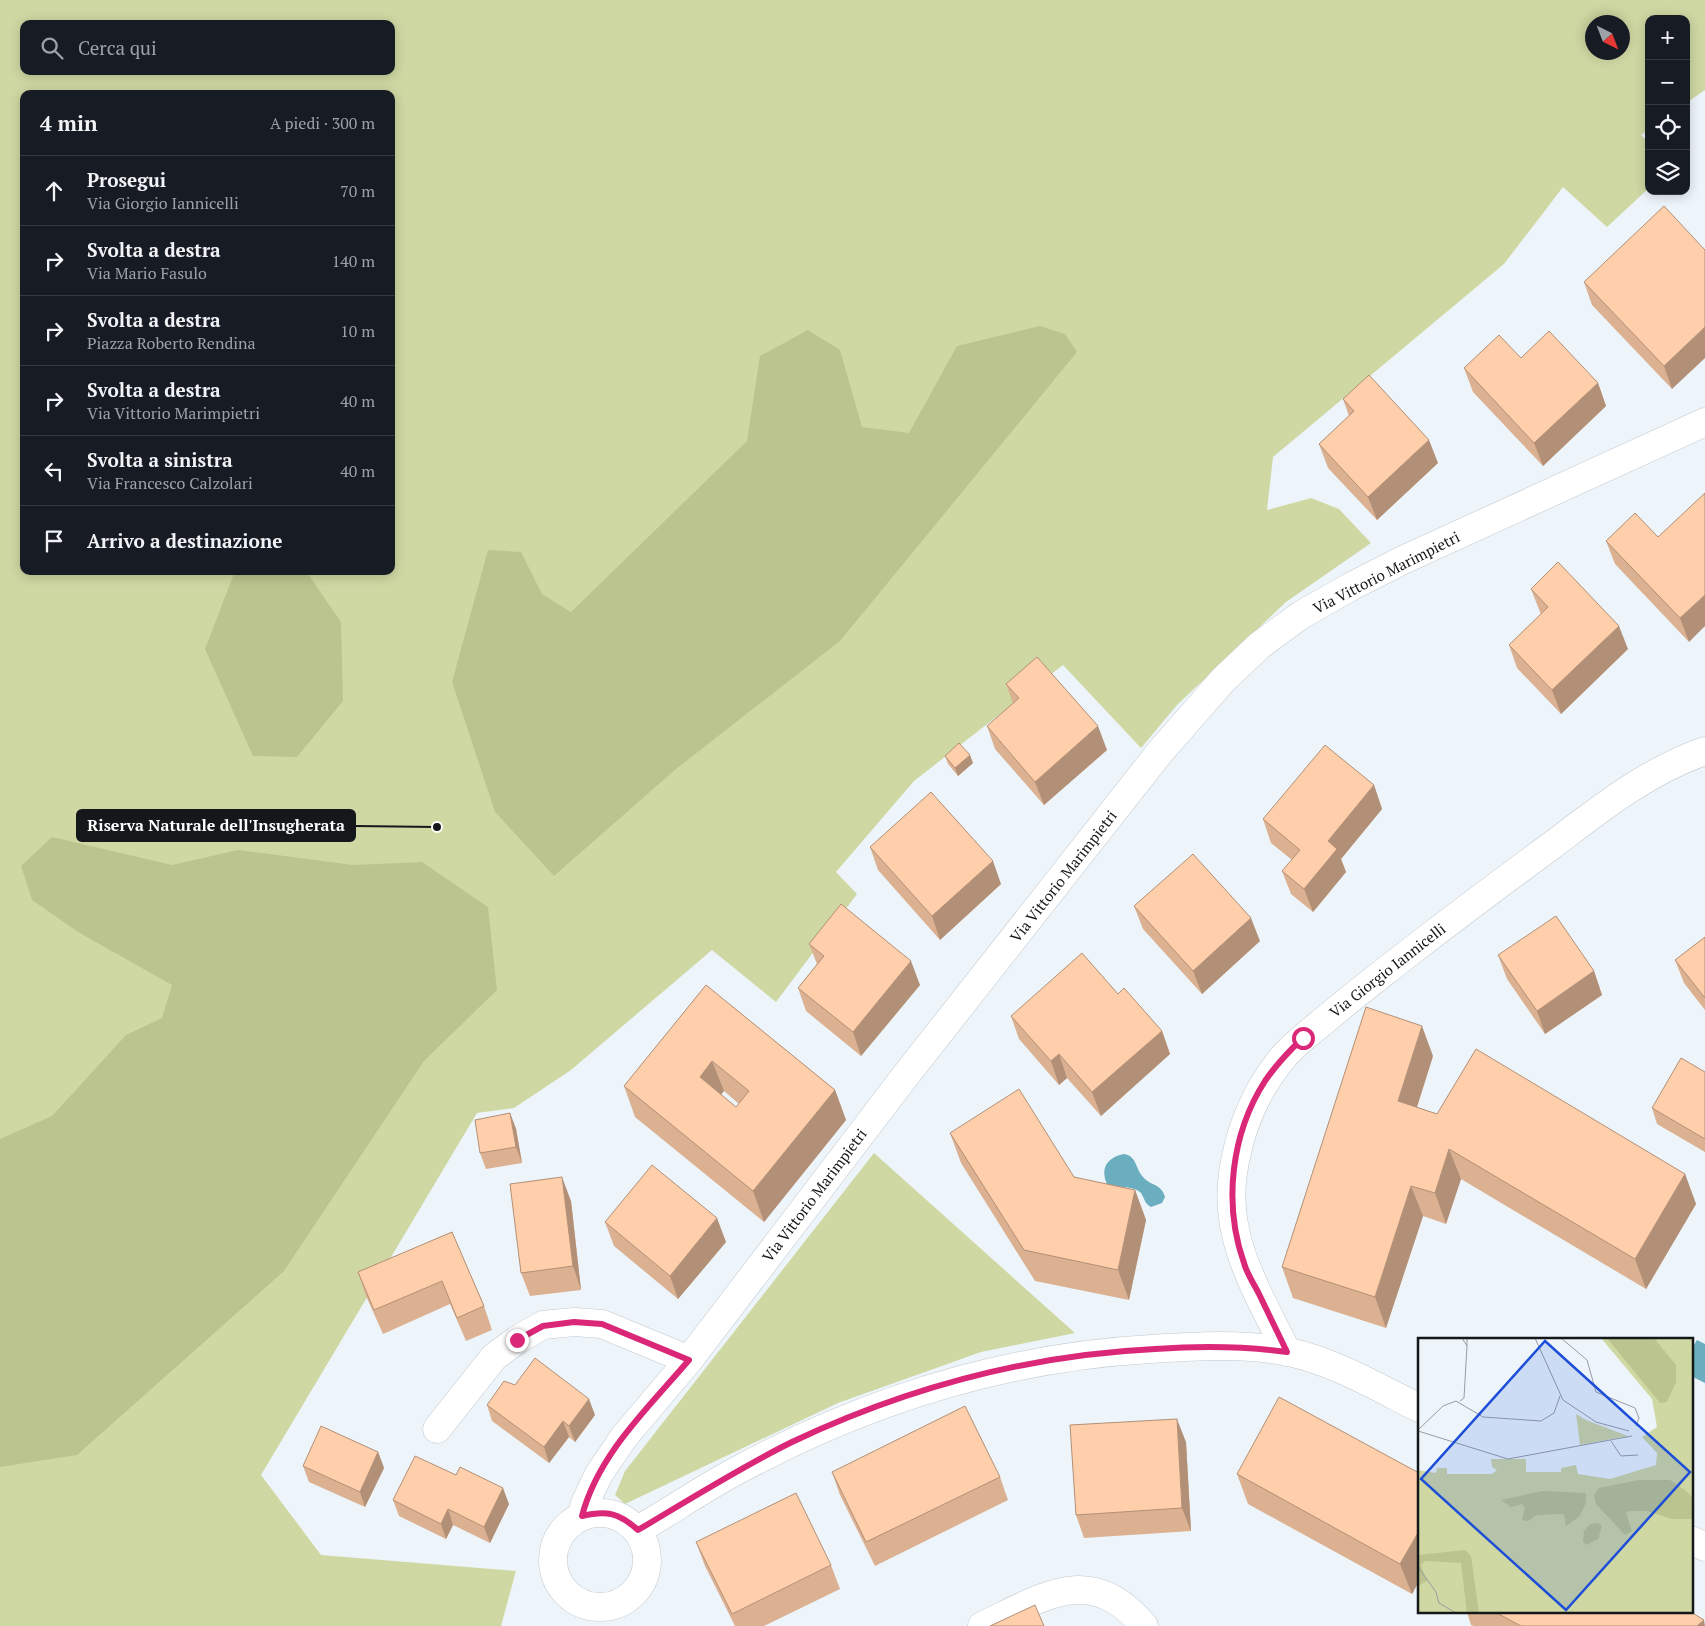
<!DOCTYPE html>
<html lang="it">
<head>
<meta charset="utf-8">
<style>
  :root { --surface:#171b24; --page:#20242c; --text:#f1f3f6; --muted:#9ea1a6; --line:#363941 }
  body { margin:0; font-family:"PT Serif",serif; background:var(--page); color:var(--text) }
  .controls { position:absolute; right:15px; top:15px; display:grid; overflow:hidden; border-radius:10px; box-shadow:0 2px 12px #0003 }
  .controls button { width:45px; height:45px; display:grid; place-items:center; padding:0; border:0; border-bottom:1px solid var(--line); background:var(--surface); color:var(--text); font:25px sans-serif }
  .compass { position:absolute; left:1585px; top:15px; width:45px; height:45px; border-radius:50%; background:var(--surface); box-shadow:0 2px 12px #0003; rotate:138deg }
  .stop { position:absolute; width:15px; height:15px; margin:-11px; border:4px solid #db2777; border-radius:50%; background:#fff }
  .stop.end { background:#db2777; border-color:#fff; box-shadow:0 1px 5px #0008 }
  .list { margin:0; padding:0; list-style:none }
  h2 { display:flex; justify-content:space-between; align-items:center; height:65px; margin:0; padding:0 20px; font-size:21px }
  h2 small { font-size:16px; font-weight:400; color:var(--muted) }
  .list li { display:grid; grid-template-columns:32px 1fr auto; gap:15px; align-items:center; box-sizing:border-box; height:70px; padding:0 20px; border-top:1px solid var(--line) }
  .list b { display:block; font-size:19px; white-space:nowrap }
  .list p { margin:0; font-size:16px; white-space:nowrap; color:var(--muted) }
  .list em { font-size:16px; font-style:normal; color:var(--muted) }
  .icon { flex:none; width:28px; height:28px; fill:none; stroke:currentColor; stroke-width:2; stroke-linecap:round; stroke-linejoin:round }
  .map { position:relative; flex:none; width:1705px; height:1626px; overflow:hidden }
  .search { position:absolute; background:var(--surface); box-shadow:0 2px 12px #0003; left:20px; top:20px; width:375px; height:55px; display:flex; align-items:center; gap:12px; box-sizing:border-box; padding:0 18px; border-radius:10px; color:var(--muted); font-size:19px }
  .panel { position:absolute; background:var(--surface); box-shadow:0 2px 12px #0003; left:20px; top:90px; width:375px; height:485px; border-radius:10px }
  .map>svg:first-child { display:block }
  .green { fill:#cfd8a3; fill-rule:evenodd }
  .forest { fill:#bbc48e }
  .water { fill:#6baebf }
  .lines { fill:none; stroke-linecap:round; stroke-linejoin:round }
  .street-casing { stroke:#c1c8ce; stroke-width:29 }
  .street { stroke:#fff; stroke-width:28 }
  .wall { fill:#dbb192; fill-rule:evenodd }
  .shaded-wall { fill:#b29077 }
  .building { fill:#ffceaa; stroke:#b29077; fill-rule:evenodd }
  .route { stroke:#db2777; stroke-width:6 }
  .labels { text-anchor:middle; dominant-baseline:central; stroke-width:4; stroke-linejoin:round; paint-order:stroke }
  .street-label { font-size:15px; fill:#15181a; stroke:#fff }
  .inset-road { fill:none; stroke:#979da1; stroke-width:1 }
  .view { fill:#1d4ed8; fill-opacity:0.15; stroke:#1d4ed8; stroke-width:2.5 }
  .inset-edge { fill:none; stroke:#15181a; stroke-width:2.5 }
  .leader { fill:none; stroke:#15181a; stroke-width:2 }
  .callout-dot { fill:#15181a; stroke:#fff; stroke-width:2 }
  .callout { fill:#15181a; stroke:#15181a; stroke-width:2 }
  .callout-label { font-size:16px; text-anchor:middle; font-weight:bold; fill:#fff }
</style>
</head>
<body>
<div class="map">
<svg width="1705" height="1626" viewBox="0 0 1705 1626">
  <rect width="100%" height="100%" fill="#edf5fb"/>
  <!-- green -->
  <g class="green">
    <path d="M0,0H1705V90L1686,103V19H1649V129L1641,135L1649,143V188L1607,227L1563,187L1504,264L1273,457L1267,510L1311,498L1339,509L1371,543L1286,602L1177,705L1141,748L1063,665L914,781L836,872L857,894L776,1002L712,950L571,1070L514,1108L477,1113L261,1475L321,1555L516,1571L501,1626H0ZM1592,22H1622V52H1592ZM24,24H391V71H24ZM24,94H391V571H24Z"/>
    <path d="M874,1153L1075,1333L981,1352L838,1403L625,1504L615,1495L625,1471Z"/>
  </g>
  <!-- forest -->
  <g class="forest">
    <path d="M1040,326L1065,334L1077,352L840,641L676,769L554,876L495,812L452,682L488,550L521,552L542,594L571,612L747,441L760,356L808,330L840,350L862,427L909,433L957,346Z"/>
    <path d="M235,571H306L341,622L343,701L297,757L253,756L205,649Z"/>
    <path d="M52,837L172,865L238,850L353,865L422,862L488,907L497,990L424,1061L284,1271L77,1455L0,1467V1139L52,1116L126,1035L162,1018L172,985L78,932L32,900L21,866Z"/>
  </g>
  <!-- water -->
  <g class="water">
    <path d="M1124,1154C1137,1156 1135,1168 1143,1177C1152,1187 1161,1183 1165,1197L1162,1203L1151,1207C1144,1203 1145,1199 1141,1193C1135,1186 1117,1187 1108,1186C1100,1170 1105,1158 1124,1154Z"/>
    <path d="M1697,1340L1705,1344V1383L1691,1376V1350Z"/>
  </g>
  <g class="lines">
    <!-- street casing -->
    <g class="street-casing">
      <g id="street">
        <path d="M1287,1352C1259,1295 1223,1239 1233,1173C1239,1132 1254,1094 1280,1061C1291,1047 1306,1035 1320,1024C1348,1000 1377,978 1406,955C1454,918 1502,882 1551,846C1600,809 1647,771 1705,751"/>
        <path d="M437,1429L494,1357L517,1340L543,1325L574,1322L602,1324L689,1360"/>
        <circle cx="600" cy="1560" r="47"/>
        <path d="M582,1516L585,1503L599,1474L624,1437L689,1360L906,1075L1160,752L1223,680L1260,645L1301,615L1352,586L1403,560L1705,422"/>
        <path d="M638,1530C672,1510 704,1488 738,1470C866,1401 1006,1357 1151,1349C1197,1346 1244,1343 1289,1352C1335,1362 1377,1387 1419,1408"/>
        <path d="M1691,1540L1705,1547"/>
        <path d="M982,1626C1043,1597 1091,1562 1144,1626"/>
      </g>
    </g>
    <!-- street -->
    <use href="#street" class="street"/>
  </g>
  <!-- wall -->
  <g class="wall">
    <path d="M1705,250L1672,389L1592,305L1584,282Z"/>
    <path d="M1521,358L1598,383L1606,406L1543,466L1473,392L1464,368Z"/>
    <path d="M1343,399L1438,463L1377,520L1328,468L1319,444L1349,416Z"/>
    <path d="M1658,537L1689,642L1615,564L1606,541Z"/>
    <path d="M1531,589L1628,649L1561,714L1517,668L1509,645L1541,614L1540,612Z"/>
    <path d="M1006,684L1107,750L1044,805L995,749L987,726L1013,703Z"/>
    <path d="M945,756L973,763L958,776L948,764Z"/>
    <path d="M1374,785L1382,809L1341,859L1346,872L1313,912L1291,894L1282,871L1292,860L1271,843L1263,819Z"/>
    <path d="M870,847L1001,884L940,940L878,870Z"/>
    <path d="M1134,906L1260,941L1202,994L1143,929Z"/>
    <path d="M1705,937V1010L1684,983L1675,960Z"/>
    <path d="M809,944L920,985L861,1056L806,1011L798,988L817,964Z"/>
    <path d="M1498,955L1594,971L1602,995L1545,1034L1507,979Z"/>
    <path d="M706,985L835,1090L846,1120L764,1222L635,1117L624,1086ZM724,1091L739,1104L736,1107L721,1094Z"/>
    <path d="M1118,994L1162,1031L1170,1054L1101,1116L1067,1078L1059,1085L1019,1039L1011,1016Z"/>
    <path d="M1433,1056L1417,1107L1437,1114L1685,1174L1696,1204L1646,1289L1461,1179L1446,1224L1423,1216L1386,1328L1293,1298L1282,1267Z"/>
    <path d="M1705,1072V1152L1657,1124L1652,1108Z"/>
    <path d="M510,1113L516,1129L522,1163L486,1169L480,1153Z"/>
    <path d="M950,1133L1074,1177L1135,1190L1146,1220L1129,1300L1035,1281L961,1163Z"/>
    <path d="M571,1201L581,1290L530,1296L521,1273Z"/>
    <path d="M605,1222L726,1242L678,1299L614,1246Z"/>
    <path d="M452,1232L484,1306L492,1330L466,1341L450,1304L383,1334L366,1296L358,1272Z"/>
    <path d="M487,1405L595,1415L575,1442L569,1437L549,1463L492,1421Z"/>
    <path d="M1186,1442L1191,1531L1084,1538L1076,1515Z"/>
    <path d="M378,1452L384,1468L365,1507L309,1482L303,1466Z"/>
    <path d="M832,1472L1000,1477L1008,1500L875,1566L840,1495Z"/>
    <path d="M1419,1473V1581L1412,1594L1248,1504L1237,1474Z"/>
    <path d="M456,1475L509,1504L490,1543L453,1525L446,1539L399,1516L393,1500Z"/>
    <path d="M696,1542L831,1565L840,1589L764,1626H735L705,1566Z"/>
    <path d="M1467,1612H1691L1705,1626H1474L1471,1625Z"/>
  </g>
  <!-- shaded-wall -->
  <g class="shaded-wall">
    <path d="M1705,327V358L1672,389L1664,366Z"/>
    <path d="M1598,383L1606,406L1543,466L1534,443Z"/>
    <path d="M1429,440L1438,463L1377,520L1368,497Z"/>
    <path d="M1705,595V626L1689,642L1680,618Z"/>
    <path d="M1619,626L1628,649L1561,714L1552,690Z"/>
    <path d="M1098,726L1107,750L1044,805L1035,782Z"/>
    <path d="M970,755L973,763L958,776L955,768Z"/>
    <path d="M1374,785L1382,809L1341,859L1346,872L1313,912L1304,889L1328,841Z"/>
    <path d="M993,861L1001,884L940,940L932,916Z"/>
    <path d="M1251,918L1260,941L1202,994L1193,971Z"/>
    <path d="M911,961L920,985L861,1056L853,1032Z"/>
    <path d="M1594,971L1602,995L1545,1034L1537,1011Z"/>
    <path d="M1422,1026L1433,1056L1409,1132L1398,1101Z"/>
    <path d="M1162,1031L1170,1054L1101,1116L1092,1092Z"/>
    <path d="M1059,1054L1067,1078L1059,1085L1051,1061Z"/>
    <path d="M712,1061L724,1091L711,1107L700,1077Z"/>
    <path d="M835,1090L846,1120L764,1222L753,1191Z"/>
    <path d="M510,1113L516,1129L522,1163L516,1147Z"/>
    <path d="M1449,1149L1461,1179L1446,1224L1435,1193Z"/>
    <path d="M1685,1174L1696,1204L1646,1289L1635,1259Z"/>
    <path d="M562,1177L571,1201L581,1290L573,1266Z"/>
    <path d="M1411,1186L1423,1216L1386,1328L1375,1297Z"/>
    <path d="M1135,1190L1146,1220L1129,1300L1118,1270Z"/>
    <path d="M717,1218L726,1242L678,1299L670,1276Z"/>
    <path d="M589,1399L595,1415L575,1442L569,1426Z"/>
    <path d="M1177,1419L1186,1442L1191,1531L1182,1508Z"/>
    <path d="M563,1421L569,1437L549,1463L544,1447Z"/>
    <path d="M378,1452L384,1468L365,1507L360,1492Z"/>
    <path d="M503,1488L509,1504L490,1543L484,1527Z"/>
    <path d="M448,1509L453,1525L446,1539L441,1524Z"/>
    <path d="M1419,1531V1581L1412,1594L1400,1564Z"/>
    <path d="M1704,1620L1705,1626H1697Z"/>
  </g>
  <!-- building -->
  <g class="building">
    <path d="M1664,206L1705,250V327L1664,366L1584,282Z"/>
    <path d="M1549,331L1598,383L1534,443L1464,368L1499,335L1521,358Z"/>
    <path d="M1369,375L1429,440L1368,497L1319,444L1354,411L1343,399Z"/>
    <path d="M1705,493V595L1680,618L1606,541L1635,513L1658,537Z"/>
    <path d="M1558,562L1619,626L1552,690L1509,645L1548,607L1531,589Z"/>
    <path d="M1037,657L1098,726L1035,782L987,726L1019,698L1006,684Z"/>
    <path d="M959,743L970,755L955,768L945,756Z"/>
    <path d="M1325,745L1374,785L1328,841L1337,849L1304,889L1282,871L1300,850L1263,819Z"/>
    <path d="M931,792L993,861L932,916L870,847Z"/>
    <path d="M1193,854L1251,918L1193,971L1134,906Z"/>
    <path d="M841,904L911,961L853,1032L798,988L824,956L809,944Z"/>
    <path d="M1556,916L1594,971L1537,1011L1498,955Z"/>
    <path d="M1705,937V998L1675,960Z"/>
    <path d="M1082,953L1118,994L1124,988L1162,1031L1092,1092L1059,1054L1051,1061L1011,1016Z"/>
    <path d="M706,985L835,1090L753,1191L624,1086ZM712,1061L749,1091L736,1107L700,1077Z"/>
    <path d="M1366,1007L1422,1026L1398,1101L1437,1114L1476,1049L1685,1174L1635,1259L1449,1149L1435,1193L1411,1186L1375,1297L1282,1267Z"/>
    <path d="M1681,1058L1705,1072V1139L1652,1108Z"/>
    <path d="M1019,1089L1074,1177L1135,1190L1118,1270L1024,1250L950,1133Z"/>
    <path d="M510,1113L516,1147L480,1153L475,1120Z"/>
    <path d="M652,1165L717,1218L670,1276L605,1222Z"/>
    <path d="M562,1177L573,1266L521,1273L510,1184Z"/>
    <path d="M452,1232L484,1306L457,1318L442,1281L374,1310L358,1272Z"/>
    <path d="M535,1358L589,1399L569,1426L563,1421L544,1447L487,1405L504,1381L515,1385Z"/>
    <path d="M1279,1397L1419,1473V1531L1400,1564L1237,1474Z"/>
    <path d="M965,1406L1000,1477L866,1542L832,1472Z"/>
    <path d="M1177,1419L1182,1508L1076,1515L1070,1425Z"/>
    <path d="M321,1426L378,1452L360,1492L303,1466Z"/>
    <path d="M415,1456L456,1475L460,1467L503,1488L484,1527L448,1509L441,1524L393,1500Z"/>
    <path d="M796,1493L831,1565L732,1614L696,1542Z"/>
    <path d="M1035,1605L1044,1626H990Z"/>
    <path d="M1495,1612H1691L1704,1620L1697,1626H1521Z"/>
  </g>
  <g class="lines">
    <!-- route -->
    <path class="route" d="M517,1340L543,1326L574,1322L602,1324L689,1360C649,1407 598,1454 582,1516C607,1510 619,1513 638,1530C689,1500 739,1468 792,1442C906,1388 1029,1355 1155,1349C1200,1346 1243,1346 1287,1352C1278,1333 1268,1313 1259,1294C1254,1284 1247,1274 1244,1263C1223,1204 1231,1134 1265,1081C1276,1065 1289,1051 1303,1038"/>
  </g>
  <g class="labels">
    <!-- street labels -->
    <g class="street-label">
      <text transform="translate(1386 572) rotate(-27)">Via Vittorio Marimpietri</text>
      <text transform="translate(1063 876) rotate(-52)">Via Vittorio Marimpietri</text>
      <text transform="translate(1387 970) rotate(-38)">Via Giorgio Iannicelli</text>
      <text transform="translate(814 1195) rotate(-53)">Via Vittorio Marimpietri</text>
    </g>
  </g>
  <!-- overview -->
  <g transform="translate(1418 1338)">
    <rect width="275" height="275" fill="#edf5fb"/>
    <path d="M183,0H275V275H0V132L18,135L19,130H29V136H74L79,132L74,129L73,121H108V134H143V130L158,127L160,136L192,141L238,127L239,115L224,99L239,89L234,61ZM158,76L168,82L210,98L162,107Z" fill="#cfd8a3"/>
    <path d="M189,0H236L258,27V44L249,64L242,65ZM221,142H252L267,152L275,160V181H254L229,173H212L208,175L214,193L207,197L178,166L176,157L181,150ZM125,153L168,155V165L161,179L148,188L146,176L118,177L110,183L104,182L107,170L104,166L93,169L83,162ZM180,185L184,188L180,201L168,207L165,203L166,193L172,186ZM47,212L53,218L61,275H49L43,225L7,223L3,227L9,243L0,248V217Z" fill="#bbc48e"/>
    <path class="inset-road" d="M44,0L49,8V0M117,0L145,62L178,84L211,93M143,0L169,22L178,54L217,70L221,80L218,88M42,63L46,60L49,8M0,92L25,68L38,63L65,79L123,83L136,75L142,58M0,93L90,121L214,98M193,103L203,118L220,117M0,229L18,254L21,265L38,275"/>
    <path class="view" d="M127,3L272,134L148,272L3,141Z"/>
    <rect width="275" height="275" class="inset-edge"/>
  </g>
  <!-- callouts -->
  <path class="leader" d="M437 827L355 826"/>
  <circle class="callout-dot" cx="437" cy="827" r="5"/>
  <rect class="callout" x="77" y="810" width="278" height="31" rx="5"/>
  <g class="callout-label">
    <text x="216" y="831">Riserva Naturale dell'Insugherata</text>
  </g>
</svg>
<div class="controls">
<button>+</button>
<button>−</button>
<button><svg class="icon" aria-label="locate" viewBox="0 0 24 24"><circle cx="12" cy="12" r="6"/><path d="M12 2v4M12 18v4M2 12h4M18 12h4"/></svg></button>
<button><svg class="icon" aria-label="layers" viewBox="0 0 24 24"><path d="M12 4l9 5-9 5-9-5zM3 14l9 5 9-5"/></svg></button>
</div>
<svg class="compass" viewBox="-18 -18 36 36"><path d="M0-13l5 13h-10z" fill="#e53935"/><path d="M0 13l5-13h-10z" fill="#9ea1a6"/></svg>
<div class="stop" style="left:1303px;top:1038px"></div>
<div class="stop end" style="left:517px;top:1340px"></div>
<div class="search"><svg class="icon" aria-label="search" viewBox="0 0 24 24"><circle cx="10" cy="10" r="6"/><path d="M15 15l6 6"/></svg>Cerca qui</div>
<section class="panel">
<h2>4 min<small>A piedi · 300 m</small></h2>
<ul class="list">
<li><svg class="icon" aria-label="ahead" viewBox="0 0 24 24"><path d="M12 20V5M6 11l6-6 6 6"/></svg><div><b>Prosegui</b><p>Via Giorgio Iannicelli</p></div><em>70 m</em></li>
<li><svg class="icon" aria-label="right" viewBox="0 0 24 24"><path d="M7 20v-9h11M14 6l5 5-5 5"/></svg><div><b>Svolta a destra</b><p>Via Mario Fasulo</p></div><em>140 m</em></li>
<li><svg class="icon" aria-label="right" viewBox="0 0 24 24"><path d="M7 20v-9h11M14 6l5 5-5 5"/></svg><div><b>Svolta a destra</b><p>Piazza Roberto Rendina</p></div><em>10 m</em></li>
<li><svg class="icon" aria-label="right" viewBox="0 0 24 24"><path d="M7 20v-9h11M14 6l5 5-5 5"/></svg><div><b>Svolta a destra</b><p>Via Vittorio Marimpietri</p></div><em>40 m</em></li>
<li><svg class="icon" aria-label="left" viewBox="0 0 24 24"><path d="M17 20v-9H6M10 6l-5 5 5 5"/></svg><div><b>Svolta a sinistra</b><p>Via Francesco Calzolari</p></div><em>40 m</em></li>
<li><svg class="icon" aria-label="arrive" viewBox="0 0 24 24"><path d="M6 21V4h12l-3 4 3 4H6"/></svg><div><b>Arrivo a destinazione</b></div></li>
</ul>
</section>
</div>
</body>
</html>
